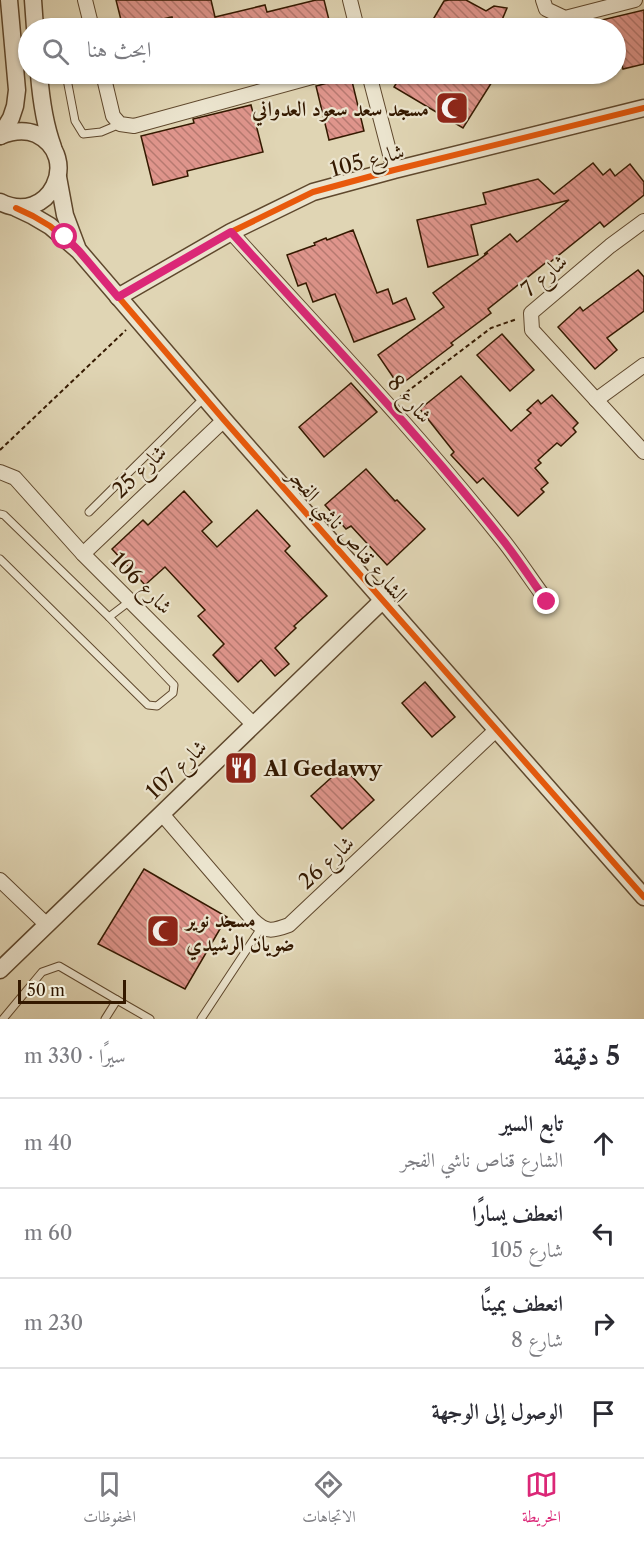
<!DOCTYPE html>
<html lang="ar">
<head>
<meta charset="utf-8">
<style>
  :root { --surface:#fff; --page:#f7f7f7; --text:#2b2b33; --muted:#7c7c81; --line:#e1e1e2; --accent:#db2777 }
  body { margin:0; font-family:"Libre Caslon Text",Amiri,serif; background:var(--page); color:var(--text); direction:rtl }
  .scale { position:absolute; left:18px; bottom:15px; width:108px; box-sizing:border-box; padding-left:6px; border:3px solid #341900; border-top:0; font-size:16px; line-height:21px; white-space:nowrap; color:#341900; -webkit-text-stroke:4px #ebe4ce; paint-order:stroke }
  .stop { position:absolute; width:18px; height:18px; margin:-14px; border:4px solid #db2777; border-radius:50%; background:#fff }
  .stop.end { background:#db2777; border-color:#fff; box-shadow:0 2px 6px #0008 }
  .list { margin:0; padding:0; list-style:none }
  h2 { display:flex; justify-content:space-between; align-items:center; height:78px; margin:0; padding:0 24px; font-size:26px }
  h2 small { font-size:20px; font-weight:400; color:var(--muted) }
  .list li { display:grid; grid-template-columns:39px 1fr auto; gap:18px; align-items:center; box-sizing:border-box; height:90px; padding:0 24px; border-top:2px solid var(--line) }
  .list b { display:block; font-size:22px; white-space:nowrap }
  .list p { margin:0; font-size:20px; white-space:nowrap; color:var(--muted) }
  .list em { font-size:20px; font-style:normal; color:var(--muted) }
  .icon { flex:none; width:33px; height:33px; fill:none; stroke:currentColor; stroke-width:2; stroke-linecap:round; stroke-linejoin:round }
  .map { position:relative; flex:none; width:644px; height:1019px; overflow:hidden; direction:ltr }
  .search { position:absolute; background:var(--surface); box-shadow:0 2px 4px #0004; left:18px; right:18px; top:18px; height:66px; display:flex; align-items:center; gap:15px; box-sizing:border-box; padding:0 21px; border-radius:33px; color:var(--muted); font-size:22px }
  .sheet { height:438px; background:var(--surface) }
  nav { display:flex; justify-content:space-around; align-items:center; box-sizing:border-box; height:84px; border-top:2px solid var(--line); background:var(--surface); font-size:16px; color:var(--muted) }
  nav a { display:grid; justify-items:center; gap:3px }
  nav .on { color:var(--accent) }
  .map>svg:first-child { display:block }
  .building { fill:url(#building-back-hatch); stroke:#341900; stroke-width:1.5 }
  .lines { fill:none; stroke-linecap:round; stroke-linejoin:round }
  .service-casing { stroke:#5f482d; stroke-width:9 }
  .minor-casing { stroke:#5f482d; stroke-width:16 }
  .tertiary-casing { stroke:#5f482d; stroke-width:19 }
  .path { stroke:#341900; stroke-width:2; stroke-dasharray:4.5 3; stroke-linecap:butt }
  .service { stroke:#ebe4ce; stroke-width:7 }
  .minor { stroke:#ebe4ce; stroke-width:14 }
  .tertiary { stroke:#ebe4ce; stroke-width:16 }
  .cycleway-casing { stroke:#ebe4ce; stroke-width:10 }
  .cycleway { stroke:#e8590c; stroke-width:6 }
  .route { stroke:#db2777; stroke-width:8 }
  .labels { text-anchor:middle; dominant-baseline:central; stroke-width:4.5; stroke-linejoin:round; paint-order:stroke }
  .poi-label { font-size:21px; font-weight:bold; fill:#341900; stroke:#ebe4ce; text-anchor:start }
  .street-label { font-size:21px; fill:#341900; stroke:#ebe4ce }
</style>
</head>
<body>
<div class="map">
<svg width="644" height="1019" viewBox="0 0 644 1019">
  <defs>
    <pattern id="building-back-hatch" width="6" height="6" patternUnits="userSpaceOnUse" patternTransform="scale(1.5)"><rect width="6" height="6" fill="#df958c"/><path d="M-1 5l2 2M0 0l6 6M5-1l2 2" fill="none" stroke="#b67970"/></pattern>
  </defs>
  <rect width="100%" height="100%" fill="#e0d5b4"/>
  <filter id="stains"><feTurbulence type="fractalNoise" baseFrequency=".00333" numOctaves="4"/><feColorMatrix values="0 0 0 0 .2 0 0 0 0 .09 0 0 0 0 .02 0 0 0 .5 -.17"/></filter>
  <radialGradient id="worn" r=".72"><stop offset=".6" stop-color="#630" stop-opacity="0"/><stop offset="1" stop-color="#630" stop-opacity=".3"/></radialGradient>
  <!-- building -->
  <g class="building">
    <path d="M116,0H211L215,17L265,5L267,12L316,0H324L331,28H175L172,17L123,28Z"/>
    <path d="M449,0H466L486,11L494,6L507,8L502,20L516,28H428L444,1Z"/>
    <path d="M644,10V64L623,69L615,38V28H585V24Z"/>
    <path d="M402,74H497L463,128L394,87Z"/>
    <path d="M351,77L364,131L329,140L316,86Z"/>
    <path d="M251,105L263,152L187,171L188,176L153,185L141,136L194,123L193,119Z"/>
    <path d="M593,163L603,175L610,169L615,176L630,164L644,182V195L604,227L600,222L549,263L548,261L488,309L491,313L451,343L453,345L399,386L378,355L444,307L433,293L488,253L484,254L510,234L517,242L569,200L471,225L478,255L428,267L417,220L486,204L483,193L538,179L554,194Z"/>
    <path d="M353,230L377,293L388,289L393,304L406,298L415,319L354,342L335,294L313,302L306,283L298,286L287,255L315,245L314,243L326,238L327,240Z"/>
    <path d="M638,270L644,277V311L607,338L617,350L595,369L558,327L580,307L583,311Z"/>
    <path d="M502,334L534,370L510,391L477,355Z"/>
    <path d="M461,376L511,431L531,413L527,410L538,400L541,404L552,395L578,423L573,428L576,432L561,446L557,443L538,460L541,463L535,468L548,483L541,489L544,492L518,516L483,478L477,483L451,455L454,452L420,409Z"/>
    <path d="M351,383L377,412L324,457L299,427Z"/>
    <path d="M366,469L395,501L397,500L425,529L387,565L351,526L346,529L325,505Z"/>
    <path d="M184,491L212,522L202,531L217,547L257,510L290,546L285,551L327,596L294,626L296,628L275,648L289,664L275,676L261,660L238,682L213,655L224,644L198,616L205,610L165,567L145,585L112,549L143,520L148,525Z"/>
    <path d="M425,682L455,717L432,737L402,703Z"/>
    <path d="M243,757L252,767L238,780L229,770Z"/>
    <path d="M343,767L374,800L342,829L311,796Z"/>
    <path d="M144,869L227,917L185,989L98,944Z"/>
  </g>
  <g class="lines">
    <!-- service casing -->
    <g class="service-casing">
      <g id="service">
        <path d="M66,74L75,121L83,134L101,132L120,124"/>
        <path d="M89,512L205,397"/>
        <path d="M0,514L4,515L109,617L174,685L173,693L157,706L148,705L0,559"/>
        <path d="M109,617L130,601"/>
        <path d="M3,1019L42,972L59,966L117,1000"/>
        <path d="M105,1019L117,1000L150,1019"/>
        <path d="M201,1019L261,928"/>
      </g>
    </g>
    <!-- minor casing -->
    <g class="minor-casing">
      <g id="minor">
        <path d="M85,0L92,28"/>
        <path d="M350,0L357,28"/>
        <path d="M543,0L546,9L565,18L635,0"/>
        <path d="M103,74L113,116L120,124L134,126L323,74"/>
        <path d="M369,74L394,170"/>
        <path d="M644,221L610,246L531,313L532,330L644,452"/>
        <path d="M231,232C322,333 417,432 502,539C518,559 532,581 547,601"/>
        <path d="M596,400L644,365"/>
        <path d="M0,472L15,478L83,554L254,725"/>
        <path d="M83,554L224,420"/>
        <path d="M162,814L253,920C266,933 273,931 289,925L497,729"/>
        <path d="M0,880L47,925"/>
      </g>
    </g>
    <!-- tertiary casing -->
    <g class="tertiary-casing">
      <g id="tertiary">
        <path d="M33,0L35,28"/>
        <path d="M39,74C41,99 44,123 53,147"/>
        <path d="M0,136C12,131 24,129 36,134C83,157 49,227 0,202"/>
        <path d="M0,136L11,118L15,106L17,90L9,0"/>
        <path d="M58,177L65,215L77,247"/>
        <path d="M16,208L33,216L50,226L79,251L224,420L644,897"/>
        <path d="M118,297L231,232L313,192L394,170L644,108"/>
        <path d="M0,970L383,600"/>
      </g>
    </g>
    <!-- path -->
    <g class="path">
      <path d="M400,397L491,328L517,319"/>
      <path d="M0,450L126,330"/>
    </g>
    <!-- service -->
    <use href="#service" class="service"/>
    <!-- minor -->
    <use href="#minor" class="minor"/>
    <!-- tertiary -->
    <use href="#tertiary" class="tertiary"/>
    <!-- cycleway casing -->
    <g class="cycleway-casing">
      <g id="cycleway">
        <path d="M16,208L33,216L50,226L79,251L224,420L644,897"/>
        <path d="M118,297L231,232L313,192L394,170L644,108"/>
      </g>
    </g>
    <!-- cycleway -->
    <use href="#cycleway" class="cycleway"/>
  </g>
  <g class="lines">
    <!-- route -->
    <path class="route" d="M65,237L79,251L118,297L231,232C322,333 417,432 502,539C518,559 532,581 547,602"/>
  </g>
  <!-- icons -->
  <defs>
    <g id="mosque-square" transform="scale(1.725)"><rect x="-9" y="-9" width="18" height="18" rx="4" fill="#8f2418" stroke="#ebe4ce"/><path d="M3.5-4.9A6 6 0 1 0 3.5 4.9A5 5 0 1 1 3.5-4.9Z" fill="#fff"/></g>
    <g id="restaurant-square" transform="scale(1.725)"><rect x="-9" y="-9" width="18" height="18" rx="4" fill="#8f2418" stroke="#ebe4ce"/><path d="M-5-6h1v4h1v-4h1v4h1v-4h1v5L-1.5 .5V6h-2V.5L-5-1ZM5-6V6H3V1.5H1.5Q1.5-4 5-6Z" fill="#fff"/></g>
  </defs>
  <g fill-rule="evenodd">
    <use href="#mosque-square" x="452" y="108"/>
    <use href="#restaurant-square" x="241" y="768"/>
    <use href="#mosque-square" x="163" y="931"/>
  </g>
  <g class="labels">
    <!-- poi labels -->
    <g class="poi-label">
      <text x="429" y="108" text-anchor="end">مسجد سعد سعود العدواني</text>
      <text x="264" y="768">Al Gedawy</text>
      <text x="186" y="919">مسجد نوير<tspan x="186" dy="24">ضويان الرشيدي</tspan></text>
    </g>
    <!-- street labels -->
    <g class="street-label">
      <text transform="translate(367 160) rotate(-15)">شارع 105</text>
      <text transform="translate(544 275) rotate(-41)">شارع 7</text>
      <text transform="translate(410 399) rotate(49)">شارع 8</text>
      <text transform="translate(139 471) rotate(-44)">شارع 25</text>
      <text transform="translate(348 535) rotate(49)">الشارع قناص ناشي الفجر</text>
      <text transform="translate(142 583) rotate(45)">شارع 106</text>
      <text transform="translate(176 769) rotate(-44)">شارع 107</text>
      <text transform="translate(326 862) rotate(-43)">شارع 26</text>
    </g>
  </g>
  <rect width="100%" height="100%" filter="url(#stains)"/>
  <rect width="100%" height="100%" fill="url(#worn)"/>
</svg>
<div class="scale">50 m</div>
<div class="stop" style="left:65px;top:237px"></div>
<div class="stop end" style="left:547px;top:602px"></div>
<div class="search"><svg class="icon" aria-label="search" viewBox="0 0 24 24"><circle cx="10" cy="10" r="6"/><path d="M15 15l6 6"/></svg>ابحث هنا</div>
</div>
<section class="sheet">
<h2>5 دقيقة<small>سيرًا · 330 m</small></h2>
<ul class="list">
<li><svg class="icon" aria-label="ahead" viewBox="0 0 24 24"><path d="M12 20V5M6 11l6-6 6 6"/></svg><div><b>تابع السير</b><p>الشارع قناص ناشي الفجر</p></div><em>40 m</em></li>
<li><svg class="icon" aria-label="left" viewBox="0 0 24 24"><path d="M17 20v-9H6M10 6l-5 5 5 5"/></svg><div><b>انعطف يسارًا</b><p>شارع 105</p></div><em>60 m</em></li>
<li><svg class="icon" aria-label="right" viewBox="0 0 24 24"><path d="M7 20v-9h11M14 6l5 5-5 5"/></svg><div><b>انعطف يمينًا</b><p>شارع 8</p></div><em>230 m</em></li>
<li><svg class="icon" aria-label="arrive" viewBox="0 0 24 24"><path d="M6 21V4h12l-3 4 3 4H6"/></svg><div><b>الوصول إلى الوجهة</b></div></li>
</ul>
</section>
<nav>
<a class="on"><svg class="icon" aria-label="map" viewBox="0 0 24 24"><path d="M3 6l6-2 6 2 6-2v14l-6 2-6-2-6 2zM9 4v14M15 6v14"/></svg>الخريطة</a>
<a><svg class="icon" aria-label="directions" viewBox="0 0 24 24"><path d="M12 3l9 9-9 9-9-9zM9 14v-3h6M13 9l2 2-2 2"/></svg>الاتجاهات</a>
<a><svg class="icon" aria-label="saved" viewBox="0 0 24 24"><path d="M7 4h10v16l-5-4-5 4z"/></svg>المحفوظات</a>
</nav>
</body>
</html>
